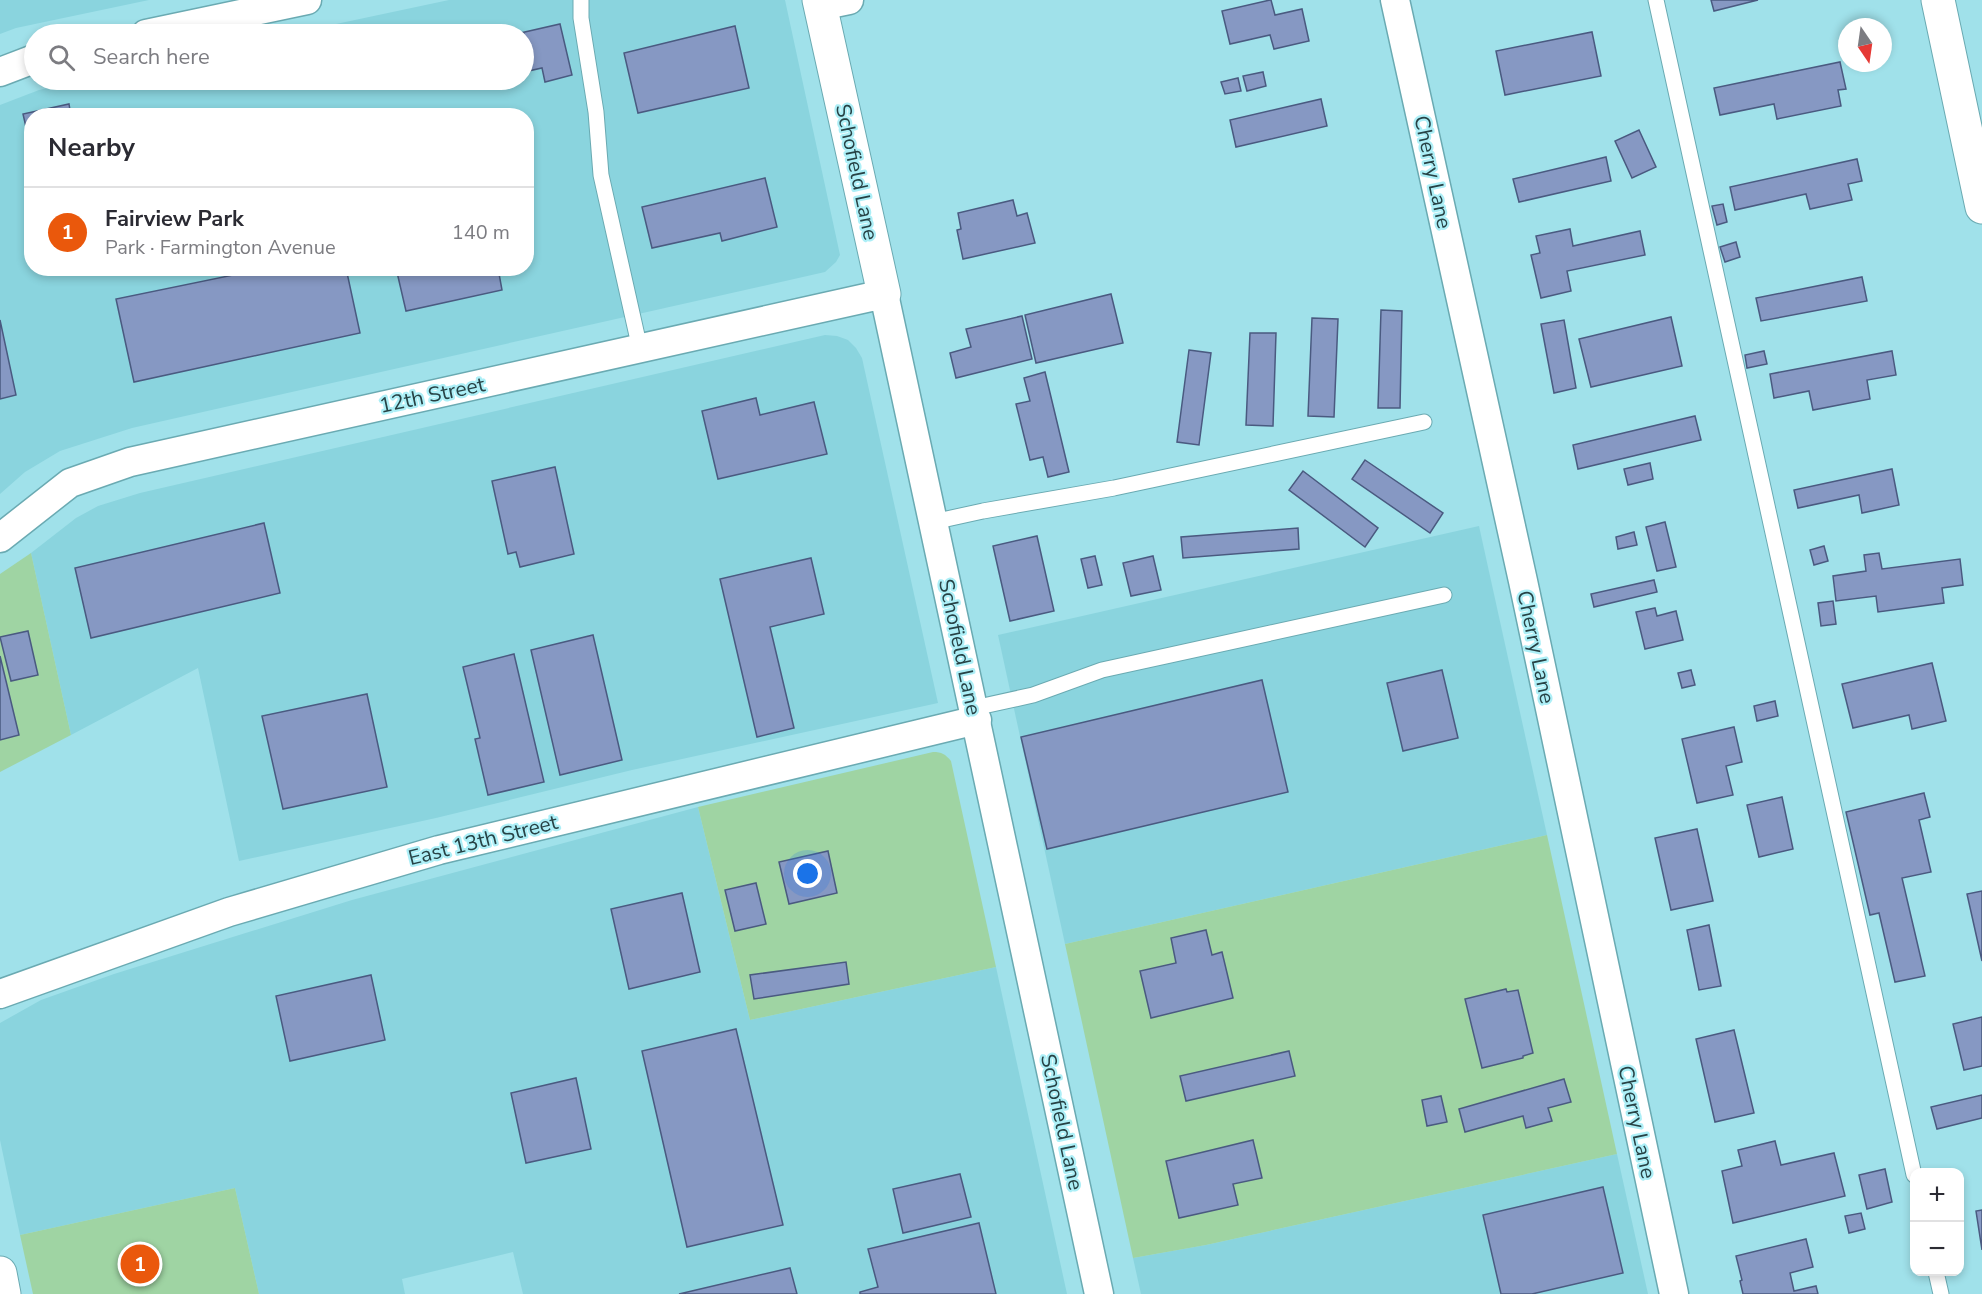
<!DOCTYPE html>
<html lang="en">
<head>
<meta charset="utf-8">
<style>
  :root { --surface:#fff; --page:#f2f2f3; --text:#2b2b33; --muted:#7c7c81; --line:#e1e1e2; --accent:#ea580c }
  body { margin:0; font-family:"Nunito Sans",sans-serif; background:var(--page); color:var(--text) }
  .controls { position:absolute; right:18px; bottom:18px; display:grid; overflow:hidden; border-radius:12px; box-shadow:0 3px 9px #0003 }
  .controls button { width:54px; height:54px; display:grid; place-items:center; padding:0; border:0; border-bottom:2px solid var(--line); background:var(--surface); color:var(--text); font:30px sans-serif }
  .compass { position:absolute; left:1838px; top:18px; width:54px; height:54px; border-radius:50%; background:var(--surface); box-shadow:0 3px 9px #0003; rotate:167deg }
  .you { position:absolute; left:808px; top:874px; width:21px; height:21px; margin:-15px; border:4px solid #fff; border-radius:50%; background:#1a73e8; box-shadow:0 0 0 9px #1a73e833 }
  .badge { display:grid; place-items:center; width:39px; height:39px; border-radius:50%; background:var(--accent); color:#fff; font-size:20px; font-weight:700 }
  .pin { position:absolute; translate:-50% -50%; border:3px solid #fff; box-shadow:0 2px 6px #0006 }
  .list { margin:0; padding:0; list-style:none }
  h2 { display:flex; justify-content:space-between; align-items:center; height:78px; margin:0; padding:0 24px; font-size:26px }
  h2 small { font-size:20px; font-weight:400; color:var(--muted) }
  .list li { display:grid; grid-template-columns:39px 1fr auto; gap:18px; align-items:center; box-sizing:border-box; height:90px; padding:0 24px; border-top:2px solid var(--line) }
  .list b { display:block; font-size:22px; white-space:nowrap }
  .list p { margin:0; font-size:20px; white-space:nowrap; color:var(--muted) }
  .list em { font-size:20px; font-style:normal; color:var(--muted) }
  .icon { flex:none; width:33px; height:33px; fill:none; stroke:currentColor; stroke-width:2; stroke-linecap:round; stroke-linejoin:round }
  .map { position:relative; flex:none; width:1982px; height:1294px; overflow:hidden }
  .search { position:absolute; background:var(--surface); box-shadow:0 3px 9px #0003; left:24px; top:24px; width:510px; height:66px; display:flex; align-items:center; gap:15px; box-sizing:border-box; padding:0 21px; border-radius:33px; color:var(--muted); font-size:22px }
  .panel { position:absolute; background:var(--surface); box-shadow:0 3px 9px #0003; left:24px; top:108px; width:510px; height:168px; border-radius:24px }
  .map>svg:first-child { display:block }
  .built { fill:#8ad4de; fill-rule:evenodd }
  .green { fill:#9fd4a3 }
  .building { fill:#8698c3; stroke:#4a5a80; stroke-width:1.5 }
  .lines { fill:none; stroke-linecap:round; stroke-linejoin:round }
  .lane-casing { stroke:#6aaab2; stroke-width:17 }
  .street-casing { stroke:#6aaab2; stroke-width:31 }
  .secondary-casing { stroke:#6aaab2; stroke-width:35 }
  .lane { stroke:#fff; stroke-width:15 }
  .street { stroke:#fff; stroke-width:28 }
  .secondary { stroke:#fff; stroke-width:33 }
  .labels { text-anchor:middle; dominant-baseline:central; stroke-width:4.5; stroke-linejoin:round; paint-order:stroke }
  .street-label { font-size:21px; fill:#274245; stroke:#adeff7 }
</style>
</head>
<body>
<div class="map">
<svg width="1982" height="1294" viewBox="0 0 1982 1294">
  <rect width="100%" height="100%" fill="#a0e1ea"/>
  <!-- built -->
  <g class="built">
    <path d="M0,0H149L16,28L0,34Z"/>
    <path d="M449,0H785L840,255L836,262L825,272L132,428L60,451L25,472L0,494V105L39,90L81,80H524V34H289ZM32,116H526V268H32Z"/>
    <path d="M825,335L837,336L848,340L856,348L862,358L938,703L632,770L436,818L239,861L198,668L71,735L31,553L76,518L98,506L140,493Z"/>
    <path d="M1479,526L1547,835L1065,944L998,635Z"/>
    <path d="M698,807L750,1020L996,967L1067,1294H523L513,1252L402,1279L405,1294H259L235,1188L20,1235L0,1140V1023L41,1000L114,974L352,900Z"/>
    <path d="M1617,1154L1648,1294H1141L1133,1258L1206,1245Z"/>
  </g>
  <!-- green -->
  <g class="green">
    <path d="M31,553L71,735L0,772V574Z"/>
    <path d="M933,752C942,752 945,754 951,761L996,967L750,1020L698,807Z"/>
    <path d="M1547,835L1617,1154L1206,1245L1133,1258L1065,944Z"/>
    <path d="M235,1188L259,1294H33L20,1235Z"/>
  </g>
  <!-- building -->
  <g class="building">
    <path d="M1270,0H1271L1275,15L1302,9L1309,41L1274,49L1270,35L1230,44L1222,11Z"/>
    <path d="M1711,0H1758L1714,11Z"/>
    <path d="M560,24L572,75L545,82L542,68L524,72V34H516Z"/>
    <path d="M735,26L749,88L638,113L624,53Z"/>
    <path d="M1592,32L1601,76L1505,95L1496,51Z"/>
    <path d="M1840,62L1846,89L1838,90L1841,106L1777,119L1774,104L1720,115L1714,88Z"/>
    <path d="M1263,72L1266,86L1247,91L1243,76Z"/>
    <path d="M1238,78L1241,91L1225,94L1221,82Z"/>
    <path d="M1321,99L1327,126L1236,147L1230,120Z"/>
    <path d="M69,104L71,116H32V153L23,114Z"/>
    <path d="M1639,130L1656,167L1632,178L1615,141Z"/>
    <path d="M1606,157L1611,181L1519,202L1513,179Z"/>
    <path d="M1857,159L1862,181L1848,184L1852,200L1810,209L1806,194L1735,210L1730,187Z"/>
    <path d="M765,178L777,227L722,241L720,233L652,248L642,207Z"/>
    <path d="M1013,200L1017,216L1027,213L1035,243L963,259L957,230L961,229L958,213Z"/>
    <path d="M1723,204L1727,222L1717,225L1712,206Z"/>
    <path d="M1570,229L1573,246L1640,231L1645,255L1567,271L1571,291L1541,298L1531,255L1540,253L1536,236Z"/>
    <path d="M1736,242L1740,257L1725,262L1720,247Z"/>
    <path d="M247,268H346L360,333L134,382L116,299L248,272Z"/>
    <path d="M396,268H498L502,290L406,311Z"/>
    <path d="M1862,277L1867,301L1761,321L1756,298Z"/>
    <path d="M1111,294L1123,343L1036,363L1025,315Z"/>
    <path d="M1381,310L1402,311L1400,408H1378Z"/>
    <path d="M1022,316L1032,359L956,378L950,353L971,347L966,329Z"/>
    <path d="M1671,317L1682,366L1591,387L1579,339Z"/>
    <path d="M1312,318L1338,319L1334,417L1308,416Z"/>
    <path d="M0,320L16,395L0,399Z"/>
    <path d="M1564,320L1576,388L1554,393L1541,324Z"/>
    <path d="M1250,333H1276L1273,426L1246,425Z"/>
    <path d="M1189,350L1211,353L1199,445L1177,442Z"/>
    <path d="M1764,351L1767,364L1747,368L1745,355Z"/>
    <path d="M1892,351L1896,375L1867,380L1870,399L1813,410L1809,391L1774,398L1770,374Z"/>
    <path d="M1045,372L1069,472L1048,477L1043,457L1030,460L1016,404L1030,401L1024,378Z"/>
    <path d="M756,398L760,415L814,402L827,454L718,479L702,411Z"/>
    <path d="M1695,416L1701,440L1578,469L1573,445Z"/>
    <path d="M1365,460L1443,513L1430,533L1352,479Z"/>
    <path d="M1650,463L1653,479L1628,485L1624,469Z"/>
    <path d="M555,467L574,554L520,567L516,552L508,554L492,481Z"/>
    <path d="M1892,469L1899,505L1862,513L1859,495L1798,508L1794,490Z"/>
    <path d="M1303,471L1378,528L1365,547L1289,490Z"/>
    <path d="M1665,522L1676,567L1657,571L1646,527Z"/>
    <path d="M264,523L280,593L91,638L75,568Z"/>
    <path d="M1298,528L1299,549L1183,558L1181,537Z"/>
    <path d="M1634,532L1637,545L1618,549L1616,537Z"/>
    <path d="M1037,536L1054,611L1010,621L993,546Z"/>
    <path d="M1824,546L1828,561L1814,565L1810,550Z"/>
    <path d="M1879,553L1882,569L1960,559L1963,585L1942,588L1944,603L1878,612L1876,596L1836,601L1833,576L1866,571L1864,555Z"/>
    <path d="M1095,556L1102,585L1088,588L1081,559Z"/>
    <path d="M1153,556L1161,590L1131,596L1123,563Z"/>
    <path d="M811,558L824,614L770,627L794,728L757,737L720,579Z"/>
    <path d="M1654,580L1657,592L1594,607L1591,594Z"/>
    <path d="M1833,601L1836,624L1821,626L1818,603Z"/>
    <path d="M1655,608L1657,616L1676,611L1683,640L1645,649L1636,612Z"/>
    <path d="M28,631L38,675L11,681L0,637Z"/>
    <path d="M593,635L622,760L560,775L531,650Z"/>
    <path d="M514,654L544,782L488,795L475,739L480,738L463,667Z"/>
    <path d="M0,656L19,735L0,740Z"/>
    <path d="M1932,663L1946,721L1912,729L1909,715L1853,728L1842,684Z"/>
    <path d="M1442,670L1458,738L1403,751L1387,683Z"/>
    <path d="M1691,670L1695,685L1682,688L1678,673Z"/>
    <path d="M1262,680L1288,792L1047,849L1021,737Z"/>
    <path d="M367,694L387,787L283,809L262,716Z"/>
    <path d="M1775,701L1778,716L1757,721L1754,706Z"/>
    <path d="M1734,727L1742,762L1726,766L1733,795L1697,803L1682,739Z"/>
    <path d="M1924,793L1930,817L1919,820L1931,872L1902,878L1925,976L1895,982L1879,913L1870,915L1846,812Z"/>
    <path d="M1782,797L1793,849L1759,857L1747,805Z"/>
    <path d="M1697,829L1713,901L1671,910L1655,838Z"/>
    <path d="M828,851L837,893L789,904L779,862Z"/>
    <path d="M756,883L766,924L735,931L725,890Z"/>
    <path d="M1982,891V961L1967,894Z"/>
    <path d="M682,893L700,972L629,989L611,909Z"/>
    <path d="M1709,925L1721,986L1699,990L1687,930Z"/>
    <path d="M1206,930L1212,955L1222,952L1233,998L1151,1018L1140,971L1176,963L1171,938Z"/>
    <path d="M846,962L849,984L754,999L750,975Z"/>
    <path d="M371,975L385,1040L290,1061L276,996Z"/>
    <path d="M1506,989L1507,992L1518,990L1533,1053L1523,1056V1058L1482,1068L1465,999Z"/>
    <path d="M1982,1017V1066L1964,1070L1953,1024Z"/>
    <path d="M736,1029L783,1225L687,1247L642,1051Z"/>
    <path d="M1734,1030L1754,1113L1715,1122L1696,1039Z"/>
    <path d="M1289,1051L1295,1076L1186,1101L1180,1076Z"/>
    <path d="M576,1078L591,1149L526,1163L511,1093Z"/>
    <path d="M1564,1079L1571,1102L1548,1108L1552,1121L1526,1128L1523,1116L1465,1132L1459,1109Z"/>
    <path d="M1982,1095V1118L1937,1129L1931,1107Z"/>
    <path d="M1441,1096L1447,1122L1427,1126L1422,1100Z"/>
    <path d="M1253,1140L1262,1178L1233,1184L1238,1205L1179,1218L1166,1161Z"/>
    <path d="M1775,1141L1781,1165L1834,1153L1845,1196L1733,1223L1722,1171L1742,1166L1738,1150Z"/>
    <path d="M1885,1169L1892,1202L1867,1209L1859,1175Z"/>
    <path d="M960,1174L971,1217L903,1233L893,1189Z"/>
    <path d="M1603,1187L1623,1273L1532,1294H1501L1483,1215Z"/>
    <path d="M1982,1210V1250L1976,1211Z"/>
    <path d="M1861,1213L1865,1229L1849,1233L1845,1216Z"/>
    <path d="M979,1223L996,1294H860V1292L878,1287L868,1249Z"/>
    <path d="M1806,1239L1813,1267L1790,1273L1794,1291L1816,1286L1818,1294H1743L1740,1281L1742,1280L1736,1256Z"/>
    <path d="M790,1268L797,1294H679Z"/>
  </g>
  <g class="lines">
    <!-- lane casing -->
    <g class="lane-casing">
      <g id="lane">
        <path d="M581,0V18L596,112L601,175L640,349"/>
        <path d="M1656,0L1914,1175"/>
        <path d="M933,522L983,511L1114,488L1424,422"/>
        <path d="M974,708L1033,695L1102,670L1444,595"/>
        <path d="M1936,1272L1941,1294"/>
      </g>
    </g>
    <!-- street casing -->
    <g class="street-casing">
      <g id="street">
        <path d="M1395,0L1523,581L1674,1294"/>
        <path d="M820,6L849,0"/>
        <path d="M146,34L307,0"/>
        <path d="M0,72L34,59"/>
        <path d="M0,538L70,483L130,462L884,294L1099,1294"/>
        <path d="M0,994L229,912L439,850L977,720"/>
      </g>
    </g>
    <!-- secondary casing -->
    <g class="secondary-casing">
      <g id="secondary">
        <path d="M819,0L884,294"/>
        <path d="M1938,0L1982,207"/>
        <path d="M0,1273L4,1294"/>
      </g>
    </g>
    <!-- lane -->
    <use href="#lane" class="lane"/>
    <!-- street -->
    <use href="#street" class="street"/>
    <!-- secondary -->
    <use href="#secondary" class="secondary"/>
  </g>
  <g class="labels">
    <!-- street labels -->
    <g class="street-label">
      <text transform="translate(857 172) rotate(78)">Schofield Lane</text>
      <text transform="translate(1433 172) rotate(78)">Cherry Lane</text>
      <text transform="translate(432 395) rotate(-12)">12th Street</text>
      <text transform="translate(960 647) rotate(78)">Schofield Lane</text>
      <text transform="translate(1536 647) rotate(78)">Cherry Lane</text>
      <text transform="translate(483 840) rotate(-14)">East 13th Street</text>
      <text transform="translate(1062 1122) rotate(78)">Schofield Lane</text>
      <text transform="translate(1637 1122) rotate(78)">Cherry Lane</text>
    </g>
  </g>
</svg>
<div class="controls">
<button>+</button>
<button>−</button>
</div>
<svg class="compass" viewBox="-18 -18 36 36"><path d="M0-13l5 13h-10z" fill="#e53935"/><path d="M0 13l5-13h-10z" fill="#7c7c81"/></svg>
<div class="you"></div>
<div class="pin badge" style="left:140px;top:1264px">1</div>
<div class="search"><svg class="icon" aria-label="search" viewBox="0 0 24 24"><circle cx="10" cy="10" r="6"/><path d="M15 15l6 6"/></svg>Search here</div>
<section class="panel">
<h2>Nearby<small></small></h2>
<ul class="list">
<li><span class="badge">1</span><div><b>Fairview Park</b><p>Park · Farmington Avenue</p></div><em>140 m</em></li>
</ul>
</section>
</div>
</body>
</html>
